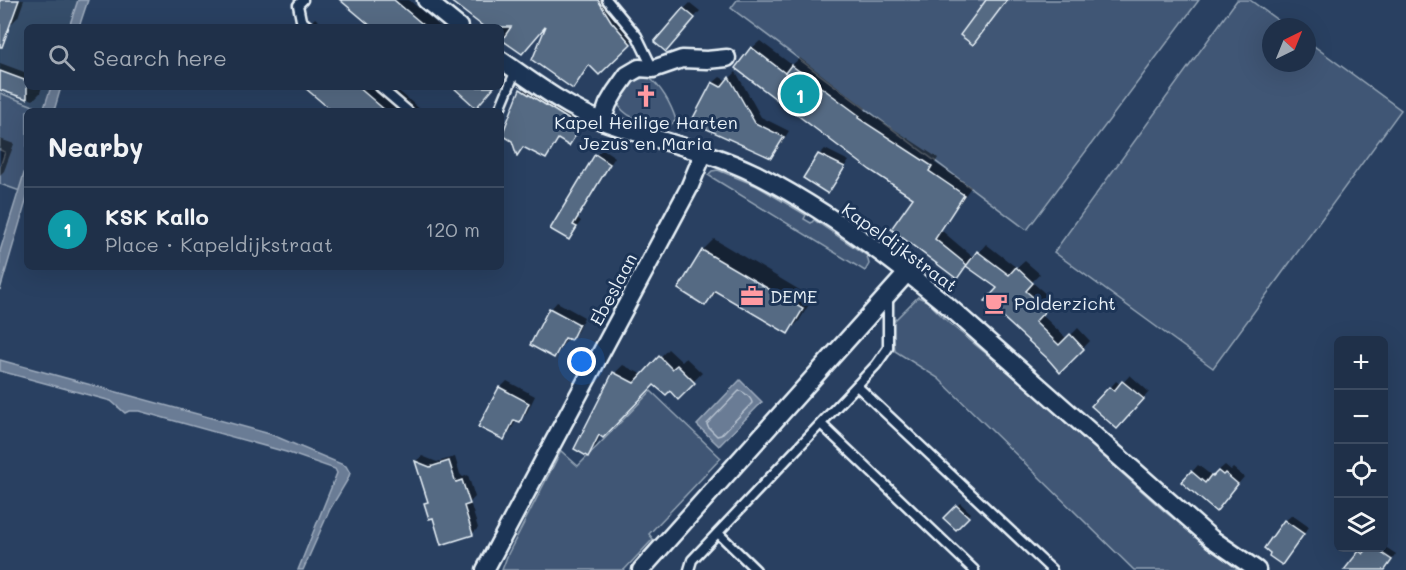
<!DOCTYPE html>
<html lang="en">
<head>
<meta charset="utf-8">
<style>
  :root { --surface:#1f3049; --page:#2c3c53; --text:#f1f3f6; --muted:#a1a9b4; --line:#3c4b61; --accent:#e69b98 }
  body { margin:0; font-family:Mali,sans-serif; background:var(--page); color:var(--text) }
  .controls { position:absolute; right:18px; bottom:18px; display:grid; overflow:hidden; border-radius:9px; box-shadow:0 6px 24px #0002 }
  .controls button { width:54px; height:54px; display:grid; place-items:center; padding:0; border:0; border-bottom:2px solid var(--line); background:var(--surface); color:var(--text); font:30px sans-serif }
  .compass { position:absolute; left:1262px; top:18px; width:54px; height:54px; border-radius:50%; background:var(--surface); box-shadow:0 6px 24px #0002; rotate:43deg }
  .you { position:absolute; left:582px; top:362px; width:21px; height:21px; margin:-15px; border:4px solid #fff; border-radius:50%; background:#1a73e8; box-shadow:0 0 0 9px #1a73e833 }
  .badge { display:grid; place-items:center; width:39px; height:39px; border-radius:50%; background:var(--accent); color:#fff; font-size:20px; font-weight:700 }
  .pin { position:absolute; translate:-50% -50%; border:3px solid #fff; box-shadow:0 2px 6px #0006 }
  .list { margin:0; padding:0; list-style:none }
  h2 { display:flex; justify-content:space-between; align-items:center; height:78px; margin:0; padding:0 24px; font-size:26px }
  h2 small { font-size:20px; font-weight:400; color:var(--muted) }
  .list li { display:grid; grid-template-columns:39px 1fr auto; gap:18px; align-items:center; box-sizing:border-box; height:84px; padding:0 24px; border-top:2px solid var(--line) }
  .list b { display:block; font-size:22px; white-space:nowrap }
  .list p { margin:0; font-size:20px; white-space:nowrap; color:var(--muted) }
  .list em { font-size:20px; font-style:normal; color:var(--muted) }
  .icon { flex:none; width:33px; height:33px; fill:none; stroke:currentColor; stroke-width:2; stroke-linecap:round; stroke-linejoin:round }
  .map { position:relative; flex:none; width:1406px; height:570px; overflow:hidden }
  .search { position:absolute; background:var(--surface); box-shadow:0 6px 24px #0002; left:24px; top:24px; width:480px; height:66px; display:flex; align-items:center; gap:15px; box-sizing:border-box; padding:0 21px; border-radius:9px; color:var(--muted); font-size:22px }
  .panel { position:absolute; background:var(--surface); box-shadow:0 6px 24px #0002; left:24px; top:108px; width:480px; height:162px; border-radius:9px }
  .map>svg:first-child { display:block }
  .built { fill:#364d6b }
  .green { fill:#415774; stroke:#94a4b6; stroke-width:1.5 }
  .water { fill:#6b7c95; stroke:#9dabbd; stroke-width:1.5 }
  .shadow { fill:#0007 }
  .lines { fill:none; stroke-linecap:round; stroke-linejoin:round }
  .shore { stroke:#b6c2d0; stroke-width:1.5 }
  .building { fill:#556a83; stroke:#e8f1f8; stroke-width:1.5 }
  .service-casing { stroke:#e8f1f8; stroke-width:13 }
  .minor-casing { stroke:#e8f1f8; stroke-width:21 }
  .service { stroke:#1d3557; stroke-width:8 }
  .minor { stroke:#1d3557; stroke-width:16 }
  .labels { text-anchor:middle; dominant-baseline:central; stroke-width:6; stroke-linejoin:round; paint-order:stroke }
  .poi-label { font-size:18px; fill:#e8f1f8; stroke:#1d3557; text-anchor:start }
  .street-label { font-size:18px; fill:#e8f1f8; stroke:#1d3557 }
</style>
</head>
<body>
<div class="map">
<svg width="1406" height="570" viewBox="0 0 1406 570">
  <rect width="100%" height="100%" fill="#294061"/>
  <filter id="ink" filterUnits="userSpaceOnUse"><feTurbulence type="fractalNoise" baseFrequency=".0167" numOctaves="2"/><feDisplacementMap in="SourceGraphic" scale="12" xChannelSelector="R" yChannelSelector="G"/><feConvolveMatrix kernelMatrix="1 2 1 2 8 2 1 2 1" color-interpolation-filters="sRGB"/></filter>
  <g filter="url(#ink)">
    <!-- built -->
    <path class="built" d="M0,0H80L71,27H27V87H51L44,110L0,93Z"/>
    <!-- green -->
    <g class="green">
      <path d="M737,0H1199L1027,230L731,8Z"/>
      <path d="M1237,0H1250L1287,27H1271V63H1307V41L1401,110L1213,368L1054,252Z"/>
      <path d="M648,77C661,86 671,104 676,120L668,127C650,122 625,121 617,102C626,87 630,80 648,77Z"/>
      <path d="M0,93L44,110L27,111V168L20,191L0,184V167L5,152L0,150Z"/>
      <path d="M718,170L757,186L806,215L804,219L811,223L814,220L867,256L869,264L865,271L708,175L712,171Z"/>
      <path d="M918,297L927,301L949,323L1023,384L1164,511L1238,570H1134L938,378L895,351L892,323Z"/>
      <path d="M651,391L721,458L649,534L653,539L624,570H502L508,554L561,451L578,466Z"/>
    </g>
    <!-- water -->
    <g class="water">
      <path d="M78,0H88L79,27H69Z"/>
      <path d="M51,87H61L54,111H43Z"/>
      <path d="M27,164V198L0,290V251Z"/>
      <path d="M0,360L270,434L346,466L350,473L348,479L330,509L303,570H298L337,473L335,469L286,452L139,411H129L125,413L111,401L0,371Z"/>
      <path d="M740,380L762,402L719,446L697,425Z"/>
    </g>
    <!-- shadow -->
    <g class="shadow">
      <path d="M0,0H24L18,17L8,27L0,24Z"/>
      <path d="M350,0H409L441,27H374Z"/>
      <path d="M452,0H607L636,38L599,73L590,64L573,87L549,22L522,52L501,37V27H487Z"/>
      <path d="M690,3L700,11L672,43L684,9Z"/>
      <path d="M315,18L326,27H306Z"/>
      <path d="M760,41L792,65L800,58L866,108L865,110L938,158L935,163L971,187L941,230L974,258L986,244L1017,268L1025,261L1040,274L1032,282L1054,301L1041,314L1067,339L1078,328L1090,341L1061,371L999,288L968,265L957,277L893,229L915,198L752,48Z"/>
      <path d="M0,63L27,73V87H42L40,93L33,100L0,88Z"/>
      <path d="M736,72L761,117L789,131L777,150L771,156L713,83L720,77L727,81Z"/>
      <path d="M529,84L586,120L569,144L560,138L546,157L524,146L518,153L514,140L504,134L523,90Z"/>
      <path d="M306,87H394L422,111H334Z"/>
      <path d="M0,139L14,144L4,171L0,175Z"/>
      <path d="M603,149L615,157L577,218L581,221L569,238L596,155Z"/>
      <path d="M825,149L849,161L828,192L819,155Z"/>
      <path d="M714,239L813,298L799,321L788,332L718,291L705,304L680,289L703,250Z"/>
      <path d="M557,302L584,317L577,332L570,338L567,337L560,350L554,356L532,345L551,309Z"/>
      <path d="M668,349L682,362L686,358L702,373L678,397L669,389L654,383L601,435L596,446L587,455L615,373L623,365L643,375Z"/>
      <path d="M1130,375L1149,392L1124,420L1110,388L1116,381L1121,385Z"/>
      <path d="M507,381L535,396L526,414L519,421L517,419L510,432L504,438L481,426L500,388Z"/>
      <path d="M422,456L437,462L455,457L460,474L463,477L468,475L475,497L470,502L478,528L472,534L434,516L426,504L429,501L416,461Z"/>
      <path d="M1198,465L1212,476L1225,465L1231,470L1233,468L1244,477L1222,503L1183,482Z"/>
      <path d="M960,503L971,513L956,528L945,518Z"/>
      <path d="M1292,515L1309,527L1282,563L1285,521Z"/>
      <path d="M1384,546L1396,554L1385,570H1346L1365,548L1368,550L1369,548H1384Z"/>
    </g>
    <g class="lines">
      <!-- shore -->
      <path class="shore" d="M739,391C744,391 752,399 752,403L721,435L717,436L708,427L707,424Z"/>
    </g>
    <!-- building -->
    <g class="building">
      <path d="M0,0H19L2,47H0Z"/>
      <path d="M340,0H394L426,27H372Z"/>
      <path d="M449,0H598L611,21L631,44L599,75L589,65L573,89L532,60L546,26L522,54L502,40L511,27H484Z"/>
      <path d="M986,0H1007L973,45L960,35Z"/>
      <path d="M683,8L695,18L666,52L654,42Z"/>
      <path d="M751,47L785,73L791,65L860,116L858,118L932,166L929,171L964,195L935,239L967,265L977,251L1009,275L1016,267L1033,283L1026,291L1047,309L1035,322L1059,345L1070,334L1084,349L1060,373L1047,358L985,301L997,288L966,266L957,279L891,229L913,198L870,170L735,68Z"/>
      <path d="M0,71L27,81V99L0,90Z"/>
      <path d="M729,77L755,123L784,137L771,158L691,122L712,82L721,87Z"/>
      <path d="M304,87H358L386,111H332Z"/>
      <path d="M453,87H494L476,108Z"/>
      <path d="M520,89L581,127L569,146L558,139L546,159L523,147L517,156L512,141L502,135Z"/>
      <path d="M595,154L610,164L573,225L577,227L569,240L550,229Z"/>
      <path d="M818,154L845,167L828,194L803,178Z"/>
      <path d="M702,250L803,309L788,334L715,291L705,306L678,289Z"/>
      <path d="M549,308L579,324L571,340L565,338L554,358L530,345Z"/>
      <path d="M659,356L672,369L677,365L695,383L678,400L670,391L666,395L654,385L603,438L599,435L588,457L574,449L613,372L634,383Z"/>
      <path d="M1122,381L1144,399L1117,429L1091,406L1109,387L1114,391Z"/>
      <path d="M499,387L529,403L520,422L514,420L504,440L478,427Z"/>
      <path d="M415,461L430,467L449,461L455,480L456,482L462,480L470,504L464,506L473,535L441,545L433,518L429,519L424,503L428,502Z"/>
      <path d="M1191,471L1205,483L1211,475L1213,476L1218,471L1223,475L1225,473L1238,484L1216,512L1181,482Z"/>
      <path d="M956,505L969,517L956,530L943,518Z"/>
      <path d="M1284,520L1304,534L1282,565L1269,556L1270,553L1264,548Z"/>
      <path d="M1368,548H1374L1392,560L1385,570H1344L1359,551L1363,554Z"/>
    </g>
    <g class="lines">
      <!-- service casing -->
      <g class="service-casing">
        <g id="service">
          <path d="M303,0L298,5L301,20L309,27"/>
          <path d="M607,0L637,36L653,69"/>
          <path d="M380,87L408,111"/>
          <path d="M499,111L516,70"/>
          <path d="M857,386L1052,570"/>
          <path d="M821,424L974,570"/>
          <path d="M718,533L756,570"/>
          <path d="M689,570L692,560L876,365L888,348V298"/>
        </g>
      </g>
      <!-- minor casing -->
      <g class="minor-casing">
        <g id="minor">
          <path d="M426,0L459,27"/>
          <path d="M501,60C531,81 567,108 602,121C653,140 707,150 756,174C823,208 889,257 947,305L1212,539L1257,570"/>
          <path d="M602,121L608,104L615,92L627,75L639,68L653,69L682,59L707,60L727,58"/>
          <path d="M485,570L689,188L704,152"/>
          <path d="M641,570L908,272"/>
        </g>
      </g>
      <!-- service -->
      <use href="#service" class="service"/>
      <!-- minor -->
      <use href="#minor" class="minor"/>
    </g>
  </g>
  <!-- icons -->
  <defs>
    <g id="church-bare" transform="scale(1.8)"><path d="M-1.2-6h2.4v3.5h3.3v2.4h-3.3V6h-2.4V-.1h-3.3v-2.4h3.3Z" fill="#ff9aa2" stroke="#1d3557" stroke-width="2.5" paint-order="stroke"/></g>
    <g id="office-bare" transform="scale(1.8)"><path d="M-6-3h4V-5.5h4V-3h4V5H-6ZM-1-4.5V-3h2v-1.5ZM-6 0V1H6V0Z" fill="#ff9aa2" stroke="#1d3557" stroke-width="2.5" paint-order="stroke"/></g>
    <g id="cafe-bare" transform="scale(1.8)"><path d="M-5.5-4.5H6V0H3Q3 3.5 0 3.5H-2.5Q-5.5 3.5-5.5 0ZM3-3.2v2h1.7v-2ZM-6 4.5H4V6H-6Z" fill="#ff9aa2" stroke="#1d3557" stroke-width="2.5" paint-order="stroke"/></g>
  </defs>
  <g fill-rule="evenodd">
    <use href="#church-bare" x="646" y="96"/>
    <use href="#office-bare" x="752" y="296"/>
    <use href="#cafe-bare" x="996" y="303"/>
  </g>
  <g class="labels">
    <!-- poi labels -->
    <g class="poi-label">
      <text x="646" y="122" text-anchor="middle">Kapel Heilige Harten<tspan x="646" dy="21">Jezus en Maria</tspan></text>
      <text x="770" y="296">DEME</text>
      <text x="1014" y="303">Polderzicht</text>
    </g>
    <!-- street labels -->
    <g class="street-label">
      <text transform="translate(900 247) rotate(36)">Kapeldijkstraat</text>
      <text transform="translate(613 289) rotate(-62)">Ebeslaan</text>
    </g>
  </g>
</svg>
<div class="controls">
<button>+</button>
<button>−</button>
<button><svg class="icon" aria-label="locate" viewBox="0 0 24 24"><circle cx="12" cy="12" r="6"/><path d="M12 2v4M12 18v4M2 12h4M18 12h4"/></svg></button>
<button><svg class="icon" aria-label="layers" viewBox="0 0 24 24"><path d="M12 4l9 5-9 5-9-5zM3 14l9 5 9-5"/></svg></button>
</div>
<svg class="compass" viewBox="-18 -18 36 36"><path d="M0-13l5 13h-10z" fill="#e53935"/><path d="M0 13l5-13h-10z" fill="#a1a9b4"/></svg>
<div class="you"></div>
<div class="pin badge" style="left:800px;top:94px;background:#0f9aa8">1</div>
<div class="search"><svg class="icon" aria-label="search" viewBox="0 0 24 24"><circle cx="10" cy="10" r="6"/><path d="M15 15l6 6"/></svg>Search here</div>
<section class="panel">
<h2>Nearby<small></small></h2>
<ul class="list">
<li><span class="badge" style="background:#0f9aa8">1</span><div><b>KSK Kallo</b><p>Place · Kapeldijkstraat</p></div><em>120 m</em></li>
</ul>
</section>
</div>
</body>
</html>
